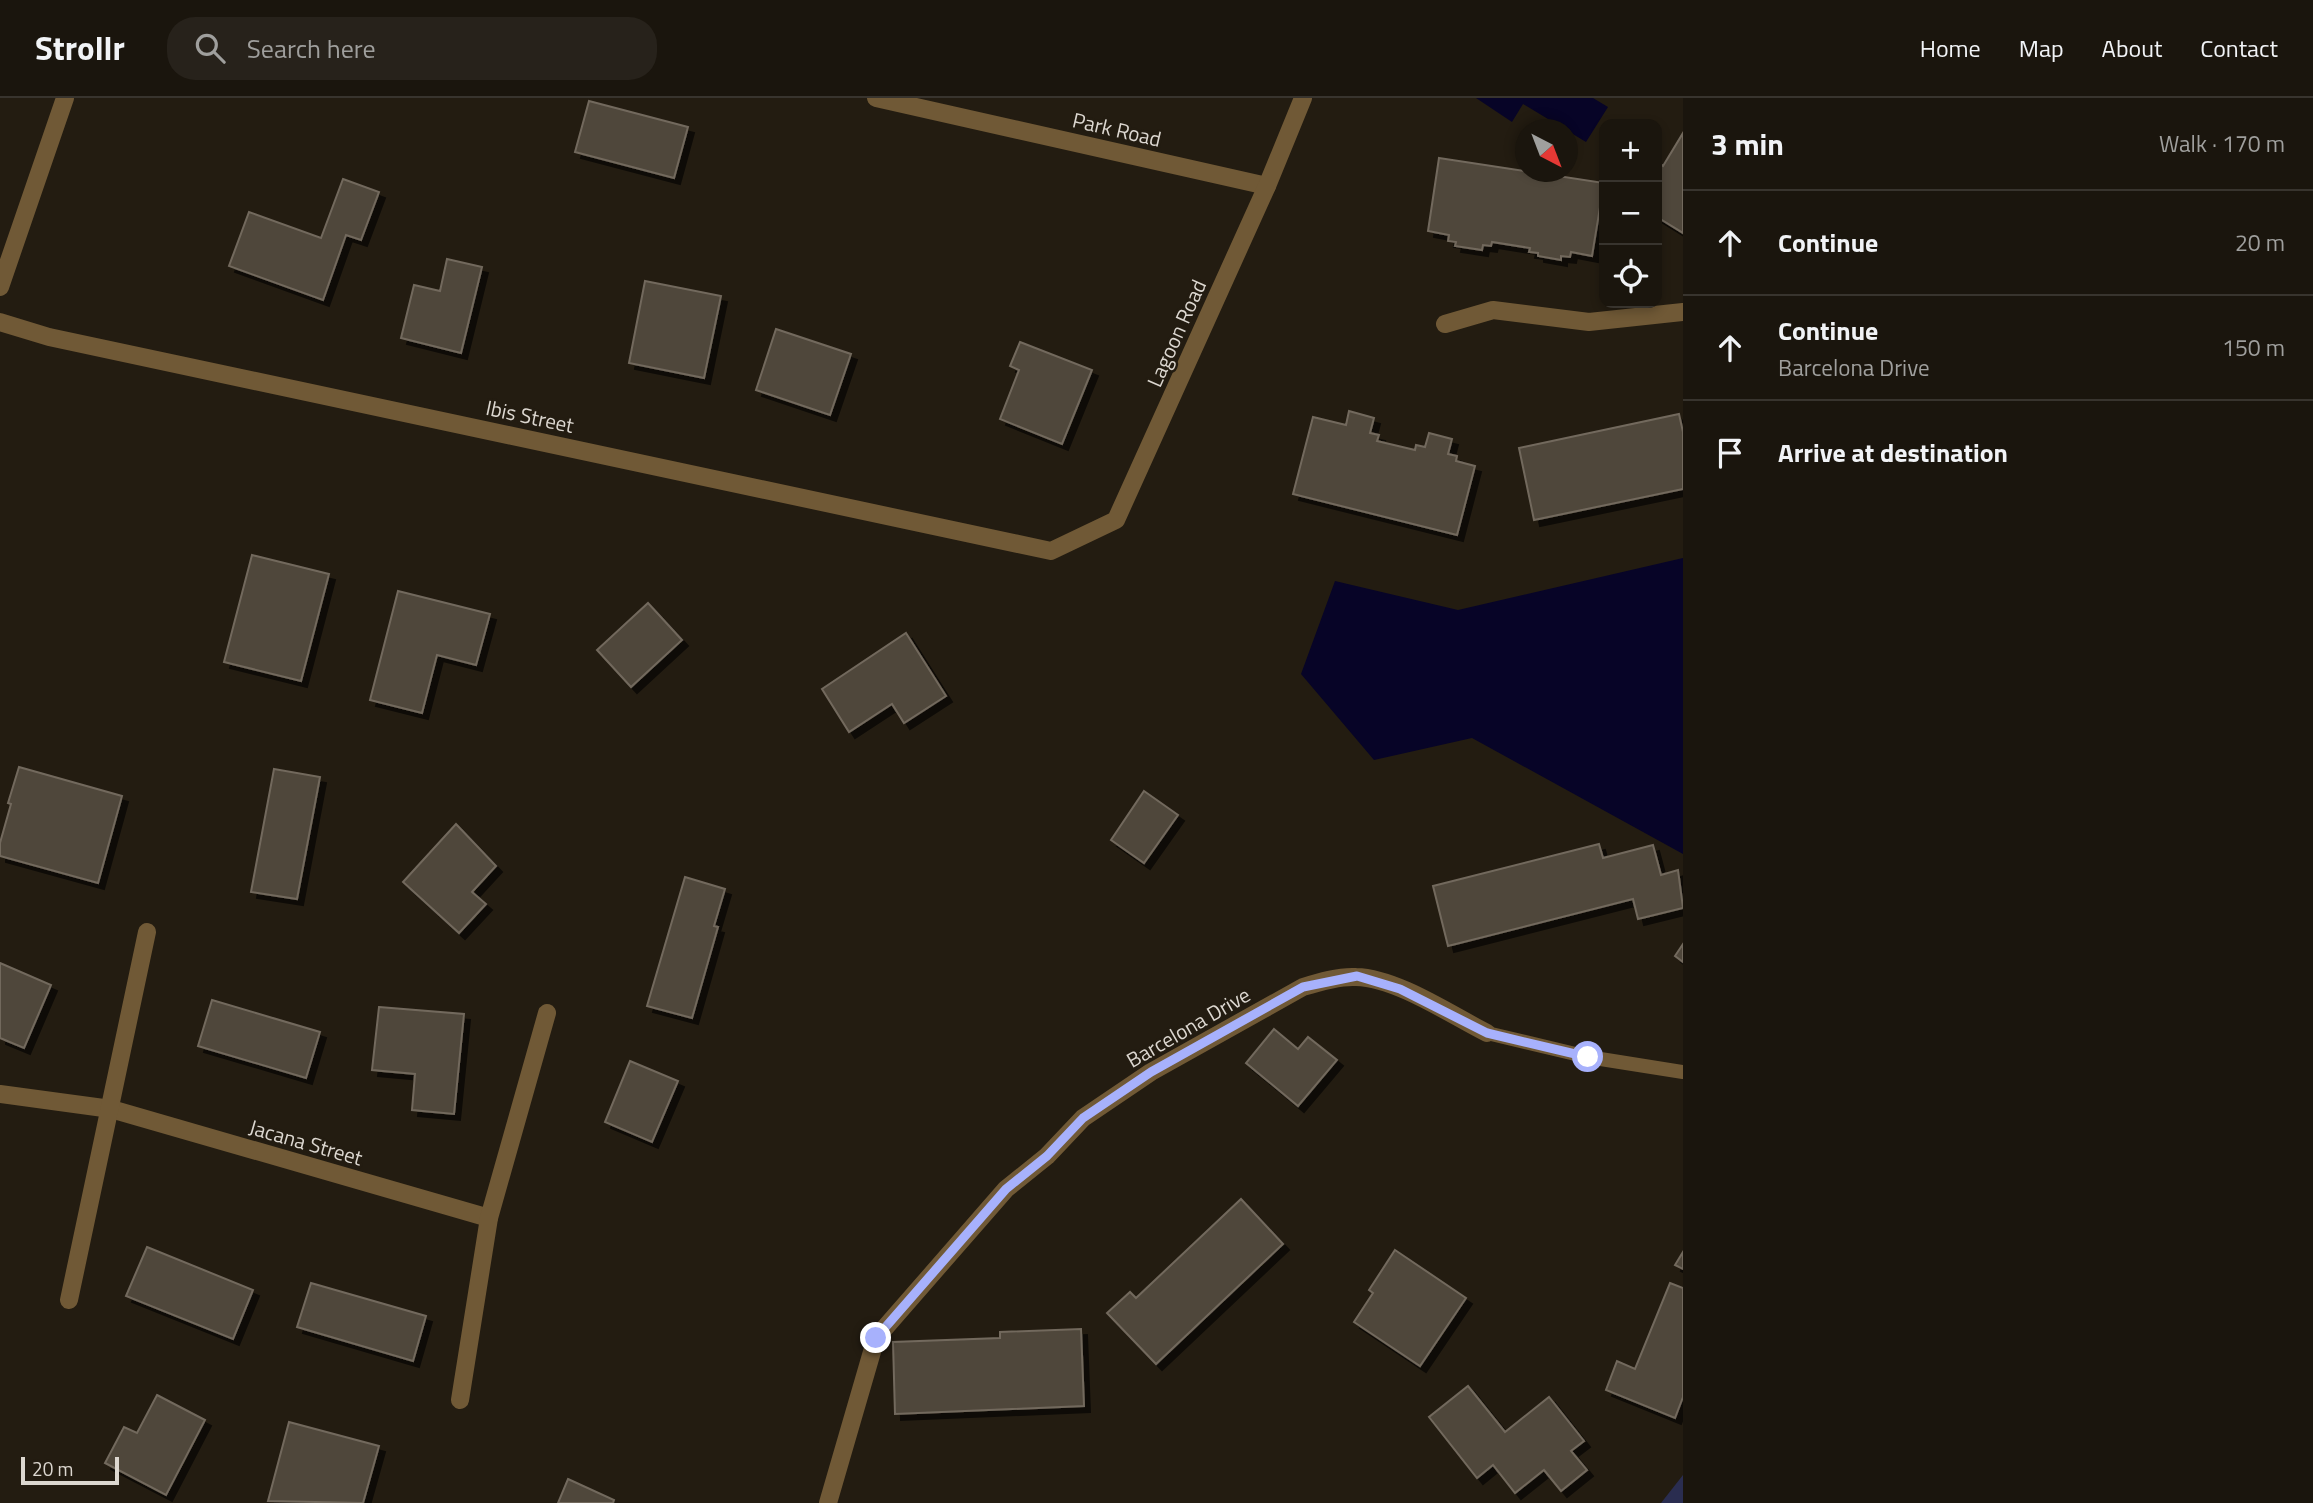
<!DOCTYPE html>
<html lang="en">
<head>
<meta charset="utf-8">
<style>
  :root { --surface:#1a150d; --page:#27221b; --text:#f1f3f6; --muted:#9f9f9d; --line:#38342e }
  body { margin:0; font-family:"Titillium Web",sans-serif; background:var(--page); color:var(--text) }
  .controls { position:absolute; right:21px; top:21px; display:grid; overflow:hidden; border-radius:14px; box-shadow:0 4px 10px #0003 }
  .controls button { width:63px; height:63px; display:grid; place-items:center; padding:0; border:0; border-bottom:2px solid var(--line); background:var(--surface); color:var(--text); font:35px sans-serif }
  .compass { position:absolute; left:1515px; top:21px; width:63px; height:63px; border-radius:50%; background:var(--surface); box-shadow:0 4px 10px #0003; rotate:138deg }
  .scale { position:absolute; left:21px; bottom:18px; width:98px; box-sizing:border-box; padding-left:7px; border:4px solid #dcd7d0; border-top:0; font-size:19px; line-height:24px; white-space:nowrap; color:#dcd7d0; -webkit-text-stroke:5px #231c11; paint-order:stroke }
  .stop { position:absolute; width:21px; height:21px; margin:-16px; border:5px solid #a7b1fc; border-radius:50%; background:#fff }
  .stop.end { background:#a7b1fc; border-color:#fff; box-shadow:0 2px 7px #0008 }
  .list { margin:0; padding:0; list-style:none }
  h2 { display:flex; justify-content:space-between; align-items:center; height:91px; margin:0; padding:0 28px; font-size:30px }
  h2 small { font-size:23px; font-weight:400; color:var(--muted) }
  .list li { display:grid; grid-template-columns:46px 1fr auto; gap:21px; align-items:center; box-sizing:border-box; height:105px; padding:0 28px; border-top:2px solid var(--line) }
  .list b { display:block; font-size:26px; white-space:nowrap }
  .list p { margin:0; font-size:23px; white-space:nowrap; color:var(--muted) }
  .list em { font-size:23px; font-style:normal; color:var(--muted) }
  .icon { flex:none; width:38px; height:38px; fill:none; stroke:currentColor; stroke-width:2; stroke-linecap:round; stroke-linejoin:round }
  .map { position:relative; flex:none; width:1683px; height:1405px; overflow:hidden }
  header { display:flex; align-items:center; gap:42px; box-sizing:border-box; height:98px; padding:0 35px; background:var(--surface); border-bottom:2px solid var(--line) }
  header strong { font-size:33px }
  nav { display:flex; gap:38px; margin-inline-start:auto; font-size:24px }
  .search { width:490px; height:63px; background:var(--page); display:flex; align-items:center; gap:18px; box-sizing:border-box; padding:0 24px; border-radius:28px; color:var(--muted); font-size:26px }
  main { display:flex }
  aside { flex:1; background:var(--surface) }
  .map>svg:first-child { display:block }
  .green { fill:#2a2d50 }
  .water { fill:#070427 }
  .building { fill:#4f473b; stroke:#72695d; stroke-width:2; filter:url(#shadow) }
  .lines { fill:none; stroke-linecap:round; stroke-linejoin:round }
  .service { stroke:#705936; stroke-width:14 }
  .minor { stroke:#705936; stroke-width:18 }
  .route { stroke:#a7b1fc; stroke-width:9 }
  .labels { text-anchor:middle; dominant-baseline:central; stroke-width:5; stroke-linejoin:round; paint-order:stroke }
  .street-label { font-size:21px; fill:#dcd7d0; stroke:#231c11 }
</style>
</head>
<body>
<header>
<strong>Strollr</strong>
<div class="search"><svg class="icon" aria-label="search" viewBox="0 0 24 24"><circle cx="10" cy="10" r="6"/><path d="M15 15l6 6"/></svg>Search here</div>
<nav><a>Home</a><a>Map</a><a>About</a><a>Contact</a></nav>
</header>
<main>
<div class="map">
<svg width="1683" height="1405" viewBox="0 0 1683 1405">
  <defs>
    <filter id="shadow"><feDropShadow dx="6" dy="6" stdDeviation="0" flood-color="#0009"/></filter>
  </defs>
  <rect width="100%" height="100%" fill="#231c11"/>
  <!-- green -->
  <path class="green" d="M1683,1377V1405H1661Z"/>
  <!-- water -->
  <g class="water">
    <path d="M1476,0H1593L1608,9L1586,44L1523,6L1512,24Z"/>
    <path d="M1683,460V756L1472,640L1374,662L1301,576L1335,483L1458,512Z"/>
  </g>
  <!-- building -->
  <g class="building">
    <path d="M589,3L688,29L674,80L575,54Z"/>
    <path d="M1683,35V135L1657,119V63L1663,68Z"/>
    <path d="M1439,60L1604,85L1592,158L1571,154L1570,159L1561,158V162L1538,158V155L1529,154L1530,150L1492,144L1491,148L1483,147L1482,152L1455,148L1456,144L1448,143L1449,137L1428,133Z"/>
    <path d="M343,81L379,94L361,142L346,137L323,202L229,168L249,114L321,140Z"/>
    <path d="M447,161L482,169L461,255L401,240L414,187L440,193Z"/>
    <path d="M645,183L721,198L704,280L629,265Z"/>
    <path d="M776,231L851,256L830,317L756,292Z"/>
    <path d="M1020,244L1092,272L1062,346L1000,321L1019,272L1010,268Z"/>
    <path d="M1349,313L1374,320L1370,335L1379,337L1377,343L1415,352L1416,347L1425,349L1429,335L1452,341L1448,356L1457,358L1456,363L1475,368L1457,437L1293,396L1313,319L1346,327Z"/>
    <path d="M1679,316L1683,334V391L1534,422L1519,350Z"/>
    <path d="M252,457L329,476L301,583L224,564Z"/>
    <path d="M398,493L490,516L476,567L437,557L422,615L370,602Z"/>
    <path d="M648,505L682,542L631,589L597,552Z"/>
    <path d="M906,535L946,598L904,625L892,606L849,634L822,591Z"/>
    <path d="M19,669L122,698L98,785L0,758V745L11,706L8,705Z"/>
    <path d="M274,671L320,679L297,801L251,794Z"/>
    <path d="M1144,693L1178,717L1144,765L1111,742Z"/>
    <path d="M456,726L496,768L472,794L486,806L459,835L403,784Z"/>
    <path d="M1599,746L1603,760L1653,747L1661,777L1678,772L1683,810L1638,821L1633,801L1448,848L1433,788Z"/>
    <path d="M685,779L725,791L714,828L718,829L692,920L647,908Z"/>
    <path d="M1683,846V864L1675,858Z"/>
    <path d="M0,865L51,887L24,950L0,940Z"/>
    <path d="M212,902L320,934L306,980L198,948Z"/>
    <path d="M379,909L464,916L454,1016L412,1012L415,976L372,972Z"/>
    <path d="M1274,931L1298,951L1308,939L1337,962L1298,1008L1246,965Z"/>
    <path d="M630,963L678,983L652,1044L605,1024Z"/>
    <path d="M1241,1101L1283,1146L1156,1266L1107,1215L1130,1194L1136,1200Z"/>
    <path d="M147,1149L253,1192L233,1241L126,1198Z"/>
    <path d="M1395,1152L1466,1200L1420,1268L1354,1224L1373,1195L1369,1192Z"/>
    <path d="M1683,1154V1171L1675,1167Z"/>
    <path d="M311,1185L426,1218L413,1263L297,1229Z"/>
    <path d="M1670,1185L1683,1190V1299L1675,1320L1606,1292L1617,1263L1635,1271Z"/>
    <path d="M1081,1231L1084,1308L895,1316L893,1244L1000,1240V1234Z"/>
    <path d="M1468,1288L1505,1334L1549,1299L1584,1343L1571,1353L1587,1372L1561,1393L1544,1372L1515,1395L1493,1367L1477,1380L1429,1319Z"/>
    <path d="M157,1297L205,1322L166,1397L105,1365L124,1329L137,1335Z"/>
    <path d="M289,1324L379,1348L363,1405L268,1403Z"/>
    <path d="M568,1381L614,1402L613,1405H558Z"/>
  </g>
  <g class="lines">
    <!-- service -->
    <path class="service" d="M1487,935L1588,959L1683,974"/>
    <!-- minor -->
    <g class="minor">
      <path d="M876,0L1267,88"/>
      <path d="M0,189L65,0"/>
      <path d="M0,224L49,239L1051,453L1116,422L1267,88L1303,0"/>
      <path d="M1445,226L1493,212L1589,224L1683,214"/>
      <path d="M0,996L111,1011L489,1120"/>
      <path d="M69,1202L147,834"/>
      <path d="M460,1302L489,1120L547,915"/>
      <path d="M828,1405L876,1240L1006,1091L1047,1058L1083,1020L1151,974L1303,889C1319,884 1339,878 1356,879C1397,880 1451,917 1487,935"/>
    </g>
  </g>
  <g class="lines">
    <!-- route -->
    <path class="route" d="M876,1240L1006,1091L1047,1058L1083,1020L1151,974L1303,889L1357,878L1400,891L1487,935L1588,959"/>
  </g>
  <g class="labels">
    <!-- street labels -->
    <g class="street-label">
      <text transform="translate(1117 31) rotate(13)">Park Road</text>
      <text transform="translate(1176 235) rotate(-66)">Lagoon Road</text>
      <text transform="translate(530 318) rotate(12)">Ibis Street</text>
      <text transform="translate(1188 929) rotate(-30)">Barcelona Drive</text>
      <text transform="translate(306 1044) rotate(16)">Jacana Street</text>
    </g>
  </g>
</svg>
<div class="controls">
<button>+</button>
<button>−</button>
<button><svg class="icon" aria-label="locate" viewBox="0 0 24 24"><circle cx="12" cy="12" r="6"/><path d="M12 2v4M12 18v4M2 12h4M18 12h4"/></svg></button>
</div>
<svg class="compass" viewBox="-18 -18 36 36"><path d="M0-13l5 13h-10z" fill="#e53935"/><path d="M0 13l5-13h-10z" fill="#9f9f9d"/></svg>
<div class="scale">20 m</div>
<div class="stop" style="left:1588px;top:959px"></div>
<div class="stop end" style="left:876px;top:1240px"></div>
</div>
<aside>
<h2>3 min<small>Walk · 170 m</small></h2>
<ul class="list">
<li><svg class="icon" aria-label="ahead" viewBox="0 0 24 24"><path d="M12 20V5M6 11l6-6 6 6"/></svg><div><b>Continue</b></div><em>20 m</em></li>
<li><svg class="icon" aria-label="ahead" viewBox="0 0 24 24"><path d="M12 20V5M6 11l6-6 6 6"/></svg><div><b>Continue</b><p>Barcelona Drive</p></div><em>150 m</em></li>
<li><svg class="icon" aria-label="arrive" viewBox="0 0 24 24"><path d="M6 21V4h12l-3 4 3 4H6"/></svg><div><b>Arrive at destination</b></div></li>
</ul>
</aside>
</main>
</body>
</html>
